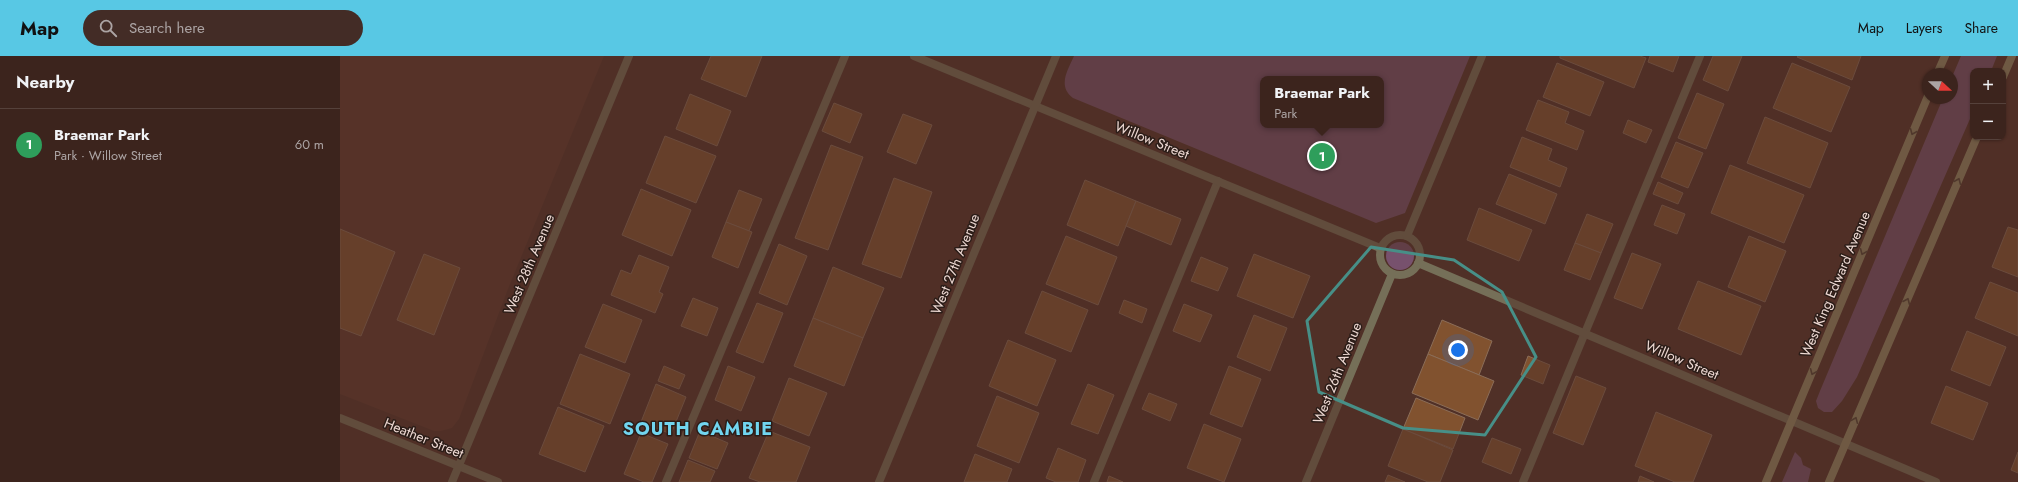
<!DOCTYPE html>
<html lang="en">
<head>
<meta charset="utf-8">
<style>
  :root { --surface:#3c241d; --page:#432c26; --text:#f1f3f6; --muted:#aca4a4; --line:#55413b; --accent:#58c8e4 }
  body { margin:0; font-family:Jost,sans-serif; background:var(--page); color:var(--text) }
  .controls { position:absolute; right:12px; top:12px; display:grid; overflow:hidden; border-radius:8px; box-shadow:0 1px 3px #0004 }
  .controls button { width:36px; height:36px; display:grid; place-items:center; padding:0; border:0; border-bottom:1px solid var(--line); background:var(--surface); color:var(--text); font:20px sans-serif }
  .compass { position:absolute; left:1582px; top:12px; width:36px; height:36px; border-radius:50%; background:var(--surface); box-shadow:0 1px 3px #0004; rotate:111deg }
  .you { position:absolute; left:1118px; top:294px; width:14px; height:14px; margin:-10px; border:3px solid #fff; border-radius:50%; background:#1a73e8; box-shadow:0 0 0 6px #1a73e833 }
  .badge { display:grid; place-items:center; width:26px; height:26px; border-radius:50%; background:var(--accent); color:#fff; font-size:13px; font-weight:700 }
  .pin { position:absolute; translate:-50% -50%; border:2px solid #fff; box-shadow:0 1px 4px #0006 }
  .popup { position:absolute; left:920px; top:20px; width:124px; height:52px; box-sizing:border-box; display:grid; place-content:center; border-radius:8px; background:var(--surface); filter:drop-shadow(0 1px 3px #0005); font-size:13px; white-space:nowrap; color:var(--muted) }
  .popup b { font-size:15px; color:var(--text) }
  .popup::after { content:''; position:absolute; left:50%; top:100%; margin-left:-8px; border:8px solid transparent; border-top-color:var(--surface) }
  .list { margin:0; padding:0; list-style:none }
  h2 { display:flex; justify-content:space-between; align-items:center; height:52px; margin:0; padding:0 16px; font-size:17px }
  h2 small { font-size:13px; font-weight:400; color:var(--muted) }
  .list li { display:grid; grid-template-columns:26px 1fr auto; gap:12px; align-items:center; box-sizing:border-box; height:72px; padding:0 16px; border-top:1px solid var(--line) }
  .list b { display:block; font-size:15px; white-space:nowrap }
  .list p { margin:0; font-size:13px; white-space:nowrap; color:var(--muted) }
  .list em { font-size:13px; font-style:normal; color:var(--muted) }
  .icon { flex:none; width:22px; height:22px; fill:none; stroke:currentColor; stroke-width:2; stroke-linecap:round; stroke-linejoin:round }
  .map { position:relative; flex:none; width:1678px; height:426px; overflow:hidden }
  header { display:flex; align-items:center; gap:24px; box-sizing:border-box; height:56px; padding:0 20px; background:var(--accent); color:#111 }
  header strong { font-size:19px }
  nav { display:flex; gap:22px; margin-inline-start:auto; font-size:14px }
  .search { width:280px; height:36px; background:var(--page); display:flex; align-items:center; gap:10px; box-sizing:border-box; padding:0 14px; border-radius:22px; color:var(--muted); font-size:15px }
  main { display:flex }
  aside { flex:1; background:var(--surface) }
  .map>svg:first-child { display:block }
  .built { fill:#5d362b }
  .green { fill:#77516d; fill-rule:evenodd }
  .building { fill:#81522f; stroke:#8b6d58 }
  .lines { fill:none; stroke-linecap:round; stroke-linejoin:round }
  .service { stroke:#756f58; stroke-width:8 }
  .minor { stroke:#756f58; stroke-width:8 }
  .secondary { stroke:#968d67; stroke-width:8 }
  .oneway { stroke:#504434 }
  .marked { fill:none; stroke:#478f87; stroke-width:3; stroke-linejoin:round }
  .labels { text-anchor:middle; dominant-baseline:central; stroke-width:3; stroke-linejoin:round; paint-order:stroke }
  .street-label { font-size:14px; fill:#eed9d3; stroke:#2b1d18 }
  .district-label { font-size:18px; font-weight:bold; letter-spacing:1px; fill:#71d5ef; stroke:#2b1d18 }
</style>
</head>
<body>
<header>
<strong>Map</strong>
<div class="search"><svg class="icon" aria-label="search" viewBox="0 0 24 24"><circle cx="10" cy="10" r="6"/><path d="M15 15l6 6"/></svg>Search here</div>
<nav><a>Map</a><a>Layers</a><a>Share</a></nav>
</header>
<main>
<aside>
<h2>Nearby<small></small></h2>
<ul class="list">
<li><span class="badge" style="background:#2e9e5b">1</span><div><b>Braemar Park</b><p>Park · Willow Street</p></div><em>60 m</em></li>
</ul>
</aside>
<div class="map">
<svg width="1678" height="426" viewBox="0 0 1678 426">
  <rect width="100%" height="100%" fill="#503027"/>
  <!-- built -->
  <path class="built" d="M0,0H264L168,233L119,363L112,372L101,375H94L0,338Z"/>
  <!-- green -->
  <g class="green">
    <path d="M734,0H1130L1065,157L1036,167L733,42C717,30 728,14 734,0ZM923,23H1041V69H923Z"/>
    <path d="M1621,0H1657L1651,15H1633V56L1517,321L1502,345L1492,356H1484L1478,352L1476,345L1480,335L1603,42H1612V21Z"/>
    <circle cx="1060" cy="200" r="14"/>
    <path d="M1455,396L1461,402L1463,409L1471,413L1468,426H1442Z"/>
  </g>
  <!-- building -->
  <g class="building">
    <path d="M371,0H422L406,41L361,23Z"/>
    <path d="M1220,0H1300L1306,2L1294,32L1220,2Z"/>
    <path d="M1310,0H1339L1333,16L1308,6Z"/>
    <path d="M1373,0H1402L1388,35L1363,24Z"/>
    <path d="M1458,0H1521L1512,24L1457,1Z"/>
    <path d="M1217,7L1264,26L1250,60L1203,41Z"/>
    <path d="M1452,7L1510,31L1491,76L1433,52Z"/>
    <path d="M1357,37L1384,48L1366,93L1338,82Z"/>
    <path d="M350,38L391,55L377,90L336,73Z"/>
    <path d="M1198,44L1229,56L1225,67L1244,75L1237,94L1186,74Z"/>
    <path d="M494,47L522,58L510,87L482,75Z"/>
    <path d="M563,58L592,69L576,108L547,96Z"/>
    <path d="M1425,61L1488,87L1470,132L1407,107Z"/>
    <path d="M1288,64L1312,74L1306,87L1283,77Z"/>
    <path d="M325,80L376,100L356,147L306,127Z"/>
    <path d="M1182,81L1212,93L1208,104L1227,112L1220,131L1170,111Z"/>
    <path d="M1336,86L1363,97L1348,132L1321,121Z"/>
    <path d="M491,89L523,101L488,194L455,182Z"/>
    <path d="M1390,109L1464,139L1444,187L1371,157Z"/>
    <path d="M1169,118L1217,138L1205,168L1156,148Z"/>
    <path d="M554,122L592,136L561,222L522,208Z"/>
    <path d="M745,124L796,145L778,190L727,169Z"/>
    <path d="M1318,126L1343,137L1338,148L1313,138Z"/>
    <path d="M301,133L351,154L332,200L282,179Z"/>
    <path d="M399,134L422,143L409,175L386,166Z"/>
    <path d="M796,145L841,163L831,189L786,170Z"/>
    <path d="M1322,149L1345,158L1337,178L1314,169Z"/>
    <path d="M1139,152L1192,174L1179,205L1127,184Z"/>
    <path d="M1247,158L1273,168L1261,197L1235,187Z"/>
    <path d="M386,166L412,176L398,212L372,201Z"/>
    <path d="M1668,171L1678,174V221L1652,211Z"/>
    <path d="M0,173L55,196L21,280L0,272Z"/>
    <path d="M726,180L777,201L758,249L706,228Z"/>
    <path d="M1409,180L1446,195L1425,246L1388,231Z"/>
    <path d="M1235,187L1261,197L1250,224L1224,214Z"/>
    <path d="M439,188L467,200L447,249L419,237Z"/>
    <path d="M1292,197L1321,208L1302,253L1274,242Z"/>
    <path d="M84,198L120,212L94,279L57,264Z"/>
    <path d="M914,198L970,220L953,262L897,240Z"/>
    <path d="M299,199L329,211L319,236L323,238L315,257L271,239L281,214L291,218Z"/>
    <path d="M861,201L888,212L878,235L851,225Z"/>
    <path d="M493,211L544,232L523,282L473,262Z"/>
    <path d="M1358,225L1421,250L1401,299L1338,273Z"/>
    <path d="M1650,226L1678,237V280L1635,262Z"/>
    <path d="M702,235L748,254L731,296L685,277Z"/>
    <path d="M353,242L378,252L367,280L341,270Z"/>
    <path d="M784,244L807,253L802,267L779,257Z"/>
    <path d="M417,247L443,257L423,307L396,296Z"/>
    <path d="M263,248L302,264L285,307L245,291Z"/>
    <path d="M844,248L872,259L860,286L833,275Z"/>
    <path d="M914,259L947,272L930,315L897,301Z"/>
    <path d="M473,262L523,282L504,330L454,310Z"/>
    <path d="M1102,264L1152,285L1139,319L1088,298Z"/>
    <path d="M1627,275L1666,291L1650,330L1611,314Z"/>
    <path d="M668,284L716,304L697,350L649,330Z"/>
    <path d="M240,298L290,318L270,368L220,348Z"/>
    <path d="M1088,298L1154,325L1138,364L1072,337Z"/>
    <path d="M1188,300L1210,309L1203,328L1181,319Z"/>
    <path d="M324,310L345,319L339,333L318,325Z"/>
    <path d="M388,310L415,321L401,355L375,344Z"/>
    <path d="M889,310L921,323L902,371L870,358Z"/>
    <path d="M1236,320L1266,332L1243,389L1213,377Z"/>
    <path d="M449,322L487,337L469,380L432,365Z"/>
    <path d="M316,328L346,341L331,378L301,366Z"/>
    <path d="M748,328L774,339L758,378L731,368Z"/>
    <path d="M1606,330L1648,347L1633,384L1591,367Z"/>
    <path d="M809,337L837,348L830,365L802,353Z"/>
    <path d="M657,340L699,357L679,407L637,390Z"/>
    <path d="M1076,342L1125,362L1113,393L1063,373Z"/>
    <path d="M218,351L264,370L245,416L199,398Z"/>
    <path d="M1316,356L1372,379L1353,426H1335L1295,410Z"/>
    <path d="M864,368L901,383L884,426L847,412Z"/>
    <path d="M1063,373L1113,394L1100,426H1088L1048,410Z"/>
    <path d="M360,375L388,387L377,413L349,402Z"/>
    <path d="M429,375L470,391L456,426H420L409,422Z"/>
    <path d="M301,377L328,388L312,426H304L284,418Z"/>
    <path d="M1152,382L1181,393L1171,418L1142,406Z"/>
    <path d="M718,392L746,404L738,426H716L706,422Z"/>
    <path d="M1678,396V417L1671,414Z"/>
    <path d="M635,398L672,413L667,426H624Z"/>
    <path d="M348,404L375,415L370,426H339Z"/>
    <path d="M1048,419L1065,426H1045Z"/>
    <path d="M769,420L783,426H767Z"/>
    <path d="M1300,420L1314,426H1298Z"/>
  </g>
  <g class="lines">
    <!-- service -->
    <g class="service">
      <path d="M326,426L505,0"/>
      <path d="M754,426L878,125"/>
      <path d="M1183,426L1360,0"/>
    </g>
    <!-- minor -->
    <g class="minor">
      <path d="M574,0L1040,192"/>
      <circle cx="1060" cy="199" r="20"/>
      <path d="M1067,180L1142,0"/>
      <path d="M1078,207L1596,426"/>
      <path d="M0,362L158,426"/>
      <path d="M112,426L289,0"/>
      <path d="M539,426L716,0"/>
      <path d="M966,426L1052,218"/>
    </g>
    <!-- secondary -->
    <g class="secondary">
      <path d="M1597,18L1605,0"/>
      <path d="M1663,21L1672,0"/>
      <path d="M1426,426L1588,40"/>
      <path d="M1489,426L1637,81"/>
    </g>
  </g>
  <!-- one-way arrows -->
  <defs><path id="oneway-chevron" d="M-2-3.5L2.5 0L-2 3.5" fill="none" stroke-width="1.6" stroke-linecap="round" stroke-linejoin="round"/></defs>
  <g class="oneway">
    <use href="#oneway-chevron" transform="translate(1573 76) rotate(113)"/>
    <use href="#oneway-chevron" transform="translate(1618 125) rotate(-67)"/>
    <use href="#oneway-chevron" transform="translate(1523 196) rotate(113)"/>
    <use href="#oneway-chevron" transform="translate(1567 245) rotate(-67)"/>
    <use href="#oneway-chevron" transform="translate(1473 316) rotate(113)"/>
    <use href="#oneway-chevron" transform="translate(1515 364) rotate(-67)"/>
  </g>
  <!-- marked area -->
  <path d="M0 0H1678V426H0ZM1031,191L1114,204L1162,236L1196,301L1145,379L1063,372L979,336L967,265Z" fill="#503027" fill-opacity=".55" fill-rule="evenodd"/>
  <path class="marked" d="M1031,191L1114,204L1162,236L1196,301L1145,379L1063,372L979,336L967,265Z"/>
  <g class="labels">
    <!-- street labels -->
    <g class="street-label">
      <text transform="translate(812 84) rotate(22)">Willow Street</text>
      <text transform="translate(189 208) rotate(-67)">West 28th Avenue</text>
      <text transform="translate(615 208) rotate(-68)">West 27th Avenue</text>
      <text transform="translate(1495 228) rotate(-67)">West King Edward Avenue</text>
      <text transform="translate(1342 304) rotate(23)">Willow Street</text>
      <text transform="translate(997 317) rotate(-68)">West 26th Avenue</text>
      <text transform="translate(84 382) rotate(22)">Heather Street</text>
    </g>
    <!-- district labels -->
    <g class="district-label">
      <text x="358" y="373">SOUTH CAMBIE</text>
    </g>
  </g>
</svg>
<div class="controls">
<button>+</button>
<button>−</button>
</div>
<svg class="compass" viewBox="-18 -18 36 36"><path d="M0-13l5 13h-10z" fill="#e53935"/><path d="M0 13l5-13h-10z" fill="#aca4a4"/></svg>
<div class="you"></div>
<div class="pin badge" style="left:982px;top:100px;background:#2e9e5b">1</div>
<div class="popup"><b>Braemar Park</b>Park</div>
</div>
</main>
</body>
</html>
